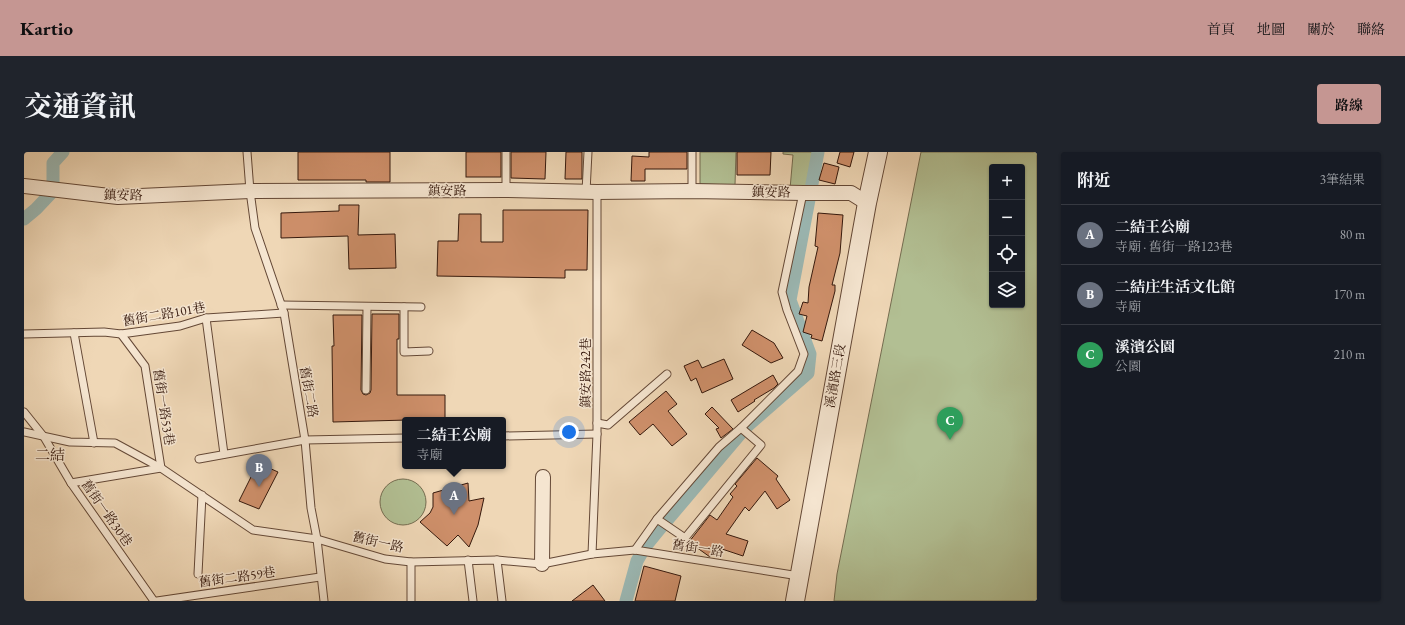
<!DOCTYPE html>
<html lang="zh-TW">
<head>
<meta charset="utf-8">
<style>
  :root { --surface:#171b24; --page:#20242c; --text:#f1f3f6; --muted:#9ea1a6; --line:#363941; --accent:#c59692 }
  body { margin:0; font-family:"EB Garamond","Noto Serif TC",serif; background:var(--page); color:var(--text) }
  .controls { position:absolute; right:12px; top:12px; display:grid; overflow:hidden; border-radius:4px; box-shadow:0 1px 3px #0004 }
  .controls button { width:36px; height:36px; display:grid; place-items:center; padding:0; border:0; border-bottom:1px solid var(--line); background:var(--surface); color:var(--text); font:20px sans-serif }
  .you { position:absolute; left:545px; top:280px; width:14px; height:14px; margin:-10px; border:3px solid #fff; border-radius:50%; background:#1a73e8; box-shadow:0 0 0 6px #1a73e833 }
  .badge { display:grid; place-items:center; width:26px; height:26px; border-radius:50%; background:var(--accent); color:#fff; font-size:13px; font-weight:700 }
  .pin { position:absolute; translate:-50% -33px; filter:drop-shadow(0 1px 2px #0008) }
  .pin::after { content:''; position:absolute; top:21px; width:14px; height:12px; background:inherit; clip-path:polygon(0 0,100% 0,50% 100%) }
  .popup { position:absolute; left:378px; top:265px; width:104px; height:52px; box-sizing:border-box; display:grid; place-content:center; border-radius:4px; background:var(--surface); filter:drop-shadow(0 1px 3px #0005); font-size:13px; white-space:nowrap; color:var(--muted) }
  .popup b { font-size:15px; color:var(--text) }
  .popup::after { content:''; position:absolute; left:50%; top:100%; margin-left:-8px; border:8px solid transparent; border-top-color:var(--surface) }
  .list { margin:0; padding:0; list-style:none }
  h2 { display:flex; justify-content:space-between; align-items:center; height:52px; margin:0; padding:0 16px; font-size:17px }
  h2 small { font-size:13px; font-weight:400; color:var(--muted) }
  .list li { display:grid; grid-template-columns:26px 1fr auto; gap:12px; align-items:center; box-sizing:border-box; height:60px; padding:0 16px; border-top:1px solid var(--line) }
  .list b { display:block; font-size:15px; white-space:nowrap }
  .list p { margin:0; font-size:13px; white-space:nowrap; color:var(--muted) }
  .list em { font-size:13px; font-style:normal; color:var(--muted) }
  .icon { flex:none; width:22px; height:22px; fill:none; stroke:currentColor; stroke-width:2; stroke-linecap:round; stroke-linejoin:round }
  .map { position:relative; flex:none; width:1013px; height:449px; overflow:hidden; border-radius:4px }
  header { display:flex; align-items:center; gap:24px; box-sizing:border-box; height:56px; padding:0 20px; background:var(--accent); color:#111 }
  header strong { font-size:19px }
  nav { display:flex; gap:22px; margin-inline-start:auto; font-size:14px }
  .intro { display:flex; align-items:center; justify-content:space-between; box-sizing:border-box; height:96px; padding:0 24px }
  h1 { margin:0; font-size:28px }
  .button { padding:10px 18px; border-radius:4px; background:var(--accent); color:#111; font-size:14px; font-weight:700 }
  main { display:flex; gap:24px; padding:0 24px }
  aside { flex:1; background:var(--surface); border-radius:4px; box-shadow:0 1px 3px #0004 }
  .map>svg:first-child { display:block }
  .green { fill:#b2bf93; stroke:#746c50; fill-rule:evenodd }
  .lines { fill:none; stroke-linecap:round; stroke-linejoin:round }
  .canal { stroke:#9bb8b4; stroke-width:13 }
  .building { fill:#cf906b; stroke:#35180c }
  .service-casing { stroke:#644836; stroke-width:9 }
  .minor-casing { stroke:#644836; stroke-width:16 }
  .tertiary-casing { stroke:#644836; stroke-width:20 }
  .service { stroke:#f5e5d0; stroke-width:7 }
  .minor { stroke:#f5e5d0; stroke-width:14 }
  .tertiary { stroke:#f5e5d0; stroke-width:18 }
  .labels { text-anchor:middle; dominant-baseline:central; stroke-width:3; stroke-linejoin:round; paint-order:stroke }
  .street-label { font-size:13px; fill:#35180c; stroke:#f5e5d0 }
  .quarter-label { font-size:15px; fill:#35180c; stroke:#f5e5d0 }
</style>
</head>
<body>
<header>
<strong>Kartio</strong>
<nav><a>首頁</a><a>地圖</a><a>關於</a><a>聯絡</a></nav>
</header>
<div class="intro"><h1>交通資訊</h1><a class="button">路線</a></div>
<main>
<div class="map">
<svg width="1013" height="449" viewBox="0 0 1013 449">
  <rect width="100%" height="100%" fill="#efd7b6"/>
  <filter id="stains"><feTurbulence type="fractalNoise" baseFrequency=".005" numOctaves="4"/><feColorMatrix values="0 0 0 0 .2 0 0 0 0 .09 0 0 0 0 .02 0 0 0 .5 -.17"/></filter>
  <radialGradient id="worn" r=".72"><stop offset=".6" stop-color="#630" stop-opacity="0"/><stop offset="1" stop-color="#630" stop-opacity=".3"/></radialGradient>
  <!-- green -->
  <g class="green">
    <path d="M676,0H712L711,33L676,32Z"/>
    <path d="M759,0H792L785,36L766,37L769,3L759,2Z"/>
    <path d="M897,0H1013V449H810L813,422ZM968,15H998V153H968Z"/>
    <circle cx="379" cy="350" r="23"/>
  </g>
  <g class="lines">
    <!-- canal -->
    <g class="canal">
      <path d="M0,67L12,57L29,39V11L39,0"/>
      <path d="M602,449L613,409L621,395L634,379L722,275L784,221L786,202L766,148L794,0"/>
    </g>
  </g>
  <!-- building -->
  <g class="building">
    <path d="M274,0H366V30H342V28H274Z"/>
    <rect x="442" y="0" width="35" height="25"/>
    <path d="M487,0H522L521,27L487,26Z"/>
    <path d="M542,0H558V27H541Z"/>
    <path d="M625,0H663V17H621V29H607L608,4L625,5Z"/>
    <path d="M713,0H747L746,23H713Z"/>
    <path d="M816,0H830L826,15L813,11Z"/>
    <path d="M800,11L815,15L811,32L795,28Z"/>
    <path d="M315,53H335L334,83L371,82L372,116L325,117L324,84L257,86V61L315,59Z"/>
    <path d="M479,58H564L563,118H541V126L413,124L414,89H434L435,62H457V90H479Z"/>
    <path d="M794,61L819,63L816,101L808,133H811V139L798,189L787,186L788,183L779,180L783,164L775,162L779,150L784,151L785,135L794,95L791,94Z"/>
    <path d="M348,162H375V187H373V243H421V267L309,270L308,194H310L309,163H338L337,238L339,242L342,243L346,241L347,238Z"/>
    <path d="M728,178L750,191L759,206L747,211L718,193Z"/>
    <path d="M700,207L709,227L678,241L672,226L667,229L660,214L674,208L678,216Z"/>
    <path d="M749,223L754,232L750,236L730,248L731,249L714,260L707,248Z"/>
    <path d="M642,239L653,252L644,259L663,282L648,294L629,272L616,283L605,270Z"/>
    <path d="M688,255L709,277L697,286L692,277L695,276L681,262Z"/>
    <path d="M733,306L754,324L752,327L766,348L753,357L741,339L725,359L721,355L702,382L724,389L719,404L692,395L686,405L665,390L686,363L693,368L709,345L706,342L713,334L711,332Z"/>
    <path d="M234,311L254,320L235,357L215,349Z"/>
    <path d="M444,331L445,349L460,346L454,373L445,395L434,383L423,394L396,370L406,361L409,355V341Z"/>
    <path d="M620,414L657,424L651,449H611Z"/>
    <path d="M569,433L581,449H548Z"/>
  </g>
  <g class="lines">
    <!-- service casing -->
    <g class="service-casing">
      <g id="service">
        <path d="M223,0L226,39L231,76L260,161L281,288L287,356L293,387L300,449"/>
        <path d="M482,38V0"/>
        <path d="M668,39V0"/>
        <path d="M562,40L564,0"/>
        <path d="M257,153L397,155"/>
        <path d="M380,155V200L405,199"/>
        <path d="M182,166L200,302"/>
        <path d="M50,181L70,291"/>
        <path d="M0,182L80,180L97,182L156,174L182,166L260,161"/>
        <path d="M342,238L343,155"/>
        <path d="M0,260L20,285L47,331L130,449"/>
        <path d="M573,271L584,273L643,222"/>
        <path d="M0,280L46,290L91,291L137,316L229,378L293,387L361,407L387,410L473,408L518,412L568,402L611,398L775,424"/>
        <path d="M479,284L573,282"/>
        <path d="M175,307L281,288L381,286"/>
        <path d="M47,331L137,316L121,214L97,182"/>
        <path d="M633,367L661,386L737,293L717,276"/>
        <path d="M611,398L633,367L695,295L717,276L774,219L780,202L763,158L758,140L779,41"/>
        <path d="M568,402L573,282V40"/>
        <path d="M444,408L449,449"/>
        <path d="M473,408L478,449"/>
        <path d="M174,422L178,343"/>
        <path d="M133,449L296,425"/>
        <path d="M387,449V410"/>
      </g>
    </g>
    <!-- minor casing -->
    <g class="minor-casing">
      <g id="minor">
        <path d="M0,34L94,45L226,39L482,38L573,40L668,39L779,41H827L843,51"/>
        <path d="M518,412L519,325"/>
      </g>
    </g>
    <!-- tertiary casing -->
    <g class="tertiary-casing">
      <path id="tertiary" d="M771,449L843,51L854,0"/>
    </g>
    <!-- service -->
    <use href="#service" class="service"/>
    <!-- minor -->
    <use href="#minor" class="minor"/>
    <!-- tertiary -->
    <use href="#tertiary" class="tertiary"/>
  </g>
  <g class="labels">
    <!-- street labels -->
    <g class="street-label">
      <text x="423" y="38">鎮安路</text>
      <text transform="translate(747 40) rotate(1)">鎮安路</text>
      <text transform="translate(99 43) rotate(1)">鎮安路</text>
      <text transform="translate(140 162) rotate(-10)">舊街二路101巷</text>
      <text transform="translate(561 221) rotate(-90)">鎮安路242巷</text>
      <text transform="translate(811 224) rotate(-80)">溪濱路三段</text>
      <text transform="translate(285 240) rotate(80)">舊街二路</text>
      <text transform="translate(140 255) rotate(81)">舊街一路53巷</text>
      <text transform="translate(83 361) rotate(55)">舊街一路30巷</text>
      <text transform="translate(354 390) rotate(13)">舊街一路</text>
      <text transform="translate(674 396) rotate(9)">舊街一路</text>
      <text transform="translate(213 425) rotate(-8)">舊街二路59巷</text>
    </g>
    <!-- quarter labels -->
    <g class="quarter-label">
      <text x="26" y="302">二結</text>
    </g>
  </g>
  <rect width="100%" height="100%" filter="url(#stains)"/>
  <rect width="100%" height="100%" fill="url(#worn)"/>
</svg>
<div class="controls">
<button>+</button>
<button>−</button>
<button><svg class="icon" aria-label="locate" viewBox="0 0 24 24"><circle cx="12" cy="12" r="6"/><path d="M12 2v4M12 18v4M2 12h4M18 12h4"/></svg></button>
<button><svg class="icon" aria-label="layers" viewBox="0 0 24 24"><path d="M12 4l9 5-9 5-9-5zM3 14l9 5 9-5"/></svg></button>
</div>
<div class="you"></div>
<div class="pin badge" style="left:430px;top:363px;background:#6b7280">A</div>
<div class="popup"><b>二結王公廟</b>寺廟</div>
<div class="pin badge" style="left:235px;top:335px;background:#6b7280">B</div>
<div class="pin badge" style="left:926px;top:288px;background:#2e9e5b">C</div>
</div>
<aside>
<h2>附近<small>3筆結果</small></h2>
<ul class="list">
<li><span class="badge" style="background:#6b7280">A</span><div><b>二結王公廟</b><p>寺廟 · 舊街一路123巷</p></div><em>80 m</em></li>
<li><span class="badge" style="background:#6b7280">B</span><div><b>二結庄生活文化館</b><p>寺廟</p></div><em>170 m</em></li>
<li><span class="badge" style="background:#2e9e5b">C</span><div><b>溪濱公園</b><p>公園</p></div><em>210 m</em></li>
</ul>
</aside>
</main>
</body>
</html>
